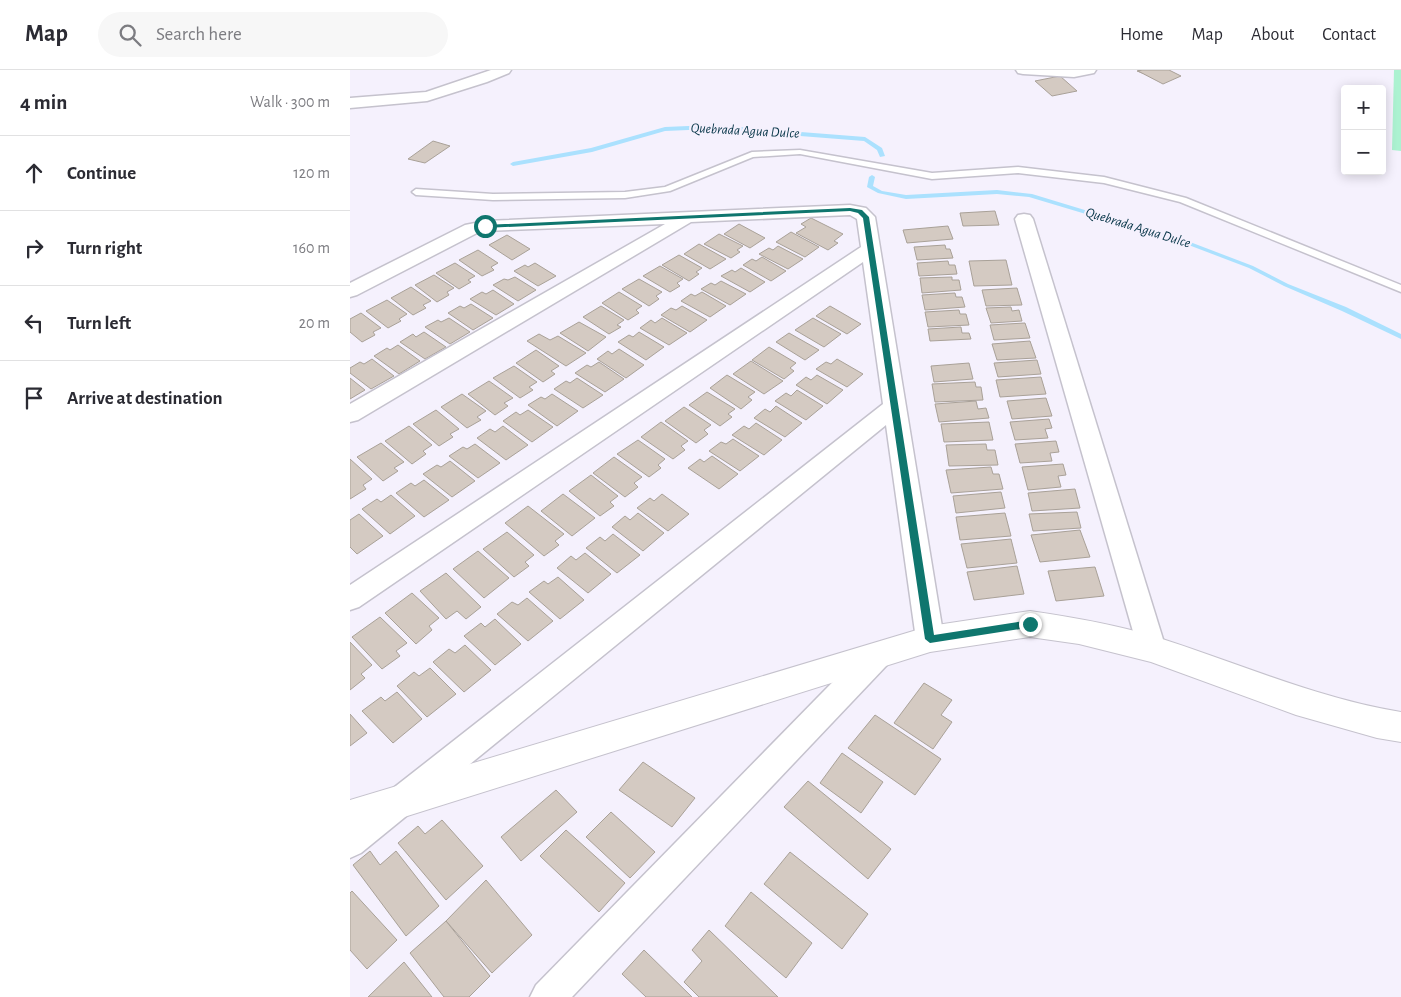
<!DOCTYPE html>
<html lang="en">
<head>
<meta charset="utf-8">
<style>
  :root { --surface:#fff; --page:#f7f7f7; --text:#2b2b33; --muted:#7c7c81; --line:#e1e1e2 }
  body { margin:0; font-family:"Alegreya Sans",sans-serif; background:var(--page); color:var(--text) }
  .controls { position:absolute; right:15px; top:15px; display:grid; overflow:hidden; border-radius:5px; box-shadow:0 2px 12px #0003 }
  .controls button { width:45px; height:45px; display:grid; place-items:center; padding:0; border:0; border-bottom:1px solid var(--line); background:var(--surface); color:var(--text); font:25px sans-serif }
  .stop { position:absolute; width:15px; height:15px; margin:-11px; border:4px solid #0f766e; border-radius:50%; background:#fff }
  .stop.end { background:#0f766e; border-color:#fff; box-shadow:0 1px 5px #0008 }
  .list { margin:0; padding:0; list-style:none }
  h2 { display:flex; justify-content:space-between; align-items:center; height:65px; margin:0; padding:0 20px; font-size:21px }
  h2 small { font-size:16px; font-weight:400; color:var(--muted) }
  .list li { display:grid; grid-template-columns:32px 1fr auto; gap:15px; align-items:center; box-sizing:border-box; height:75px; padding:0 20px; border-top:1px solid var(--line) }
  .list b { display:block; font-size:19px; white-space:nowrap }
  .list em { font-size:16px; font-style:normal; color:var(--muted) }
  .icon { flex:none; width:28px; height:28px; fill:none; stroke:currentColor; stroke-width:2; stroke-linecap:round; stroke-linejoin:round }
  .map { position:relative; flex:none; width:1051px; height:927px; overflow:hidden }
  header { display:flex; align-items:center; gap:30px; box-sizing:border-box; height:70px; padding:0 25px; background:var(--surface); border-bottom:1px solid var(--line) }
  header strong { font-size:24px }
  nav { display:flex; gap:28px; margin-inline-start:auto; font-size:18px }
  .search { width:350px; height:45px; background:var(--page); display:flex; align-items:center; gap:12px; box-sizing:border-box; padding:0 18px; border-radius:28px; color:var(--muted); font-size:19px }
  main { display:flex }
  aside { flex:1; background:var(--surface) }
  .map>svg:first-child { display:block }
  .green { fill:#acf2d1 }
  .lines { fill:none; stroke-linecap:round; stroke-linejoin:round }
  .stream { fill:#abe1fe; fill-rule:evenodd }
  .building { fill:#d4cac2; stroke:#a9a198 }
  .lane-casing { stroke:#c5c2cd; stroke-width:3 }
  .street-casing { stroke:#c5c2cd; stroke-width:3 }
  .secondary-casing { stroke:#c5c2cd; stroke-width:2 }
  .lane { fill:#fff; fill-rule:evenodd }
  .street { fill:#fff; fill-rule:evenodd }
  .secondary { fill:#fff; fill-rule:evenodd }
  .route { fill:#0f766e }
  .labels { text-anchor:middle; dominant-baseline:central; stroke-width:4.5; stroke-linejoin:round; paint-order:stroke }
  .far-water-label { font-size:14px; font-style:italic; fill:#073548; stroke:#f5f1fd }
</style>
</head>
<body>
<header>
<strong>Map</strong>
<div class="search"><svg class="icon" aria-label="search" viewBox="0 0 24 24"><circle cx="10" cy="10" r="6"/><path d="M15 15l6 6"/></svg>Search here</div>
<nav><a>Home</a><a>Map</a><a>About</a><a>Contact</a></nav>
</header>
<main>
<aside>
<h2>4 min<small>Walk · 300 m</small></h2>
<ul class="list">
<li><svg class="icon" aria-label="ahead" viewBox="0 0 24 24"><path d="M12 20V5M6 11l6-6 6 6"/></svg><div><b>Continue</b></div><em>120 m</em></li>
<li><svg class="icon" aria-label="right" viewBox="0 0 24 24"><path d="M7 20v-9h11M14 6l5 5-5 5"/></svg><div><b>Turn right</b></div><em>160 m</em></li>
<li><svg class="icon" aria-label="left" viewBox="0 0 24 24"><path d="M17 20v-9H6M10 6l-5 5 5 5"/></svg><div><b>Turn left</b></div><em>20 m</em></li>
<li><svg class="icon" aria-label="arrive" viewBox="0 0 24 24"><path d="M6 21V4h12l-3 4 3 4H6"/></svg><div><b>Arrive at destination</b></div></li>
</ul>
</aside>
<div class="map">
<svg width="1051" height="927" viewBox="0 0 1051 927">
  <rect width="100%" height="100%" fill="#f5f1fd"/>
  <!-- green -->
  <path class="green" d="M1044,0H1051V81L1042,80Z"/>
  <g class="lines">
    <!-- stream -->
    <g class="stream">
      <path d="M362,55L515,67L532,78L535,86L530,87L527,80L514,71L362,59L315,61L242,82L163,96L160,94L163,92L241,78L315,57Z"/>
      <path d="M522,105L525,107L523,116L532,121L556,125L647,120L682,124L840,172L903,196L938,214L996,237L1051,264V269L992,241L934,216L899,198L836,174L679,127L647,124L556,129L528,123L517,117L519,107Z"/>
    </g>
  </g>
  <!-- building -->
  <g class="building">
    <path d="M790,0H817L823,4L813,11L787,1Z"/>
    <path d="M792,0H819L831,6L813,14L788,1Z"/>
    <path d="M710,6L727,21L702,26L685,11Z"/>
    <path d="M83,71L100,76L75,93L58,89Z"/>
    <path d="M645,141L649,155L613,156L610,143Z"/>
    <path d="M461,148L493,164L484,171L488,173L478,180L446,163L456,157L451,154Z"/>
    <path d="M389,154L415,168L400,178L374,164Z"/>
    <path d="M598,156L603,169L557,173L553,160Z"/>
    <path d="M441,162L469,177L455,187L426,172Z"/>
    <path d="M369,164L393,176L387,180L390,182L381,188L354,174Z"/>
    <path d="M157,165L180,179L162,190L139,175Z"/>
    <path d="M349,174L376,189L360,199L334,184Z"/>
    <path d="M595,175L596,179H600L603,188L567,190L564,177Z"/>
    <path d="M428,176L453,189L438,199L409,184L419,178L423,180Z"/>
    <path d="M128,180L148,193L141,197L144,200L132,206L109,190Z"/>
    <path d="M329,185L352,198L346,202L349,204L339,211L312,195Z"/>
    <path d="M412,187L436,201L421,211L393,195L402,189L406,191Z"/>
    <path d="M656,190L662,215L624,216L619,191Z"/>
    <path d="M598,191L599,195H605L607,204L569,206L567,193Z"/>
    <path d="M105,193L125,206L118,210L121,212L109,219L86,203Z"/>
    <path d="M185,193L206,206L188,216L164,201L175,195L178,197Z"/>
    <path d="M310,196L333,209L327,213L330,216L320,222L293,206Z"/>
    <path d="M391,198L415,212L400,222L371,206L382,200L385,202Z"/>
    <path d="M84,205L104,218L97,222L99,225L87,232L65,215Z"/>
    <path d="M165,207L186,220L168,231L143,215L154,209L158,210Z"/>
    <path d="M602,207V210H609L611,220L572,223L570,208Z"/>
    <path d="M289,209L312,222L306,226L309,229L299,236L272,219Z"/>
    <path d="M371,211L396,224L380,235L351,219L361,213L365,215Z"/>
    <path d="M61,217L81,231L73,235L76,238L63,245L41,228Z"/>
    <path d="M667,218L672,235L636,236L632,220Z"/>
    <path d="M143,220L164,234L146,245L120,229L132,222L136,224Z"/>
    <path d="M269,222L292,236L286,240L289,243L278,250L252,233Z"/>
    <path d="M352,222L376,236L360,247L331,231L341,224L345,226Z"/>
    <path d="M605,223L606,227H612L615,237L575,240L572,225Z"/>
    <path d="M37,230L57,244L49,249L51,251L38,258L16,241Z"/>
    <path d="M121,234L143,248L123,260L98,243L110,236L114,238Z"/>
    <path d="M251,236L274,250L267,255L271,257L259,264L233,247Z"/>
    <path d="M332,236L357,250L340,262L311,245L321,238L326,240Z"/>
    <path d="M480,236L511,254L497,264L466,246Z"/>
    <path d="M661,237L662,241L669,240L672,251L641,253L636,238Z"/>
    <path d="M609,240L610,244H616L619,255L578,257L575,242Z"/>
    <path d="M11,243L31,258L23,262L25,265L12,272L0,262V249Z"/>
    <path d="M99,248L120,262L100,274L75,257L88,250L91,252Z"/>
    <path d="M312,248L337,263L319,275L290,258L301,250L305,253Z"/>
    <path d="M463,248L491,264L474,277L445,260Z"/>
    <path d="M229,252L256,267L238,281L210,263Z"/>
    <path d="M675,253L680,268L644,270L640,255Z"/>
    <path d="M611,257L612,263H619L621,269L580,271L578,259Z"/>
    <path d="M74,262L96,277L75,289L50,272L63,264L66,267Z"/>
    <path d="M289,262L314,277L296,290L268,272L279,265L283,267Z"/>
    <path d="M439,263L469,280L455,290L426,272Z"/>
    <path d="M189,264L200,270L208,266L236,283L216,296L177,271Z"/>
    <path d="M680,271L686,288L647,290L642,274Z"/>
    <path d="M48,275L70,291L49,304L24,286L37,278L40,280Z"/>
    <path d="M419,277L446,293L440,298L444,301L434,309L402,290Z"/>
    <path d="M269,279L294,295L276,308L247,289L258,281L262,284Z"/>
    <path d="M186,280L209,296L201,301L205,304L193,312L166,293Z"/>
    <path d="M22,289L44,306L21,319L0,303V298L10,292L14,294Z"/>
    <path d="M487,289L513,304L497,317L466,299L476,292L481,294Z"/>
    <path d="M687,290L691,304L648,307L644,293Z"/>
    <path d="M401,291L433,311L414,324L383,304Z"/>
    <path d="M249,292L274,309L255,322L225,303L237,295L241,297Z"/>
    <path d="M619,293L623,309L584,312L581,296Z"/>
    <path d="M164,296L187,312L179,317L183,320L170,328L143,308Z"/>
    <path d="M377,305L405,322L398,327L402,330L391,339L360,318Z"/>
    <path d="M467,305L493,320L477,334L446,315L456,307L461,310Z"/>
    <path d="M691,307L696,324L650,327L646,310Z"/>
    <path d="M0,308L15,320L0,329Z"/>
    <path d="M227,308L253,325L233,338L204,319L216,311L220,313Z"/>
    <path d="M139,311L163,328L154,333L158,336L145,345L118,324Z"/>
    <path d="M625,312L626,317H631L633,330L585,332L582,314Z"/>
    <path d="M447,320L473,336L456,350L425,331L436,323L441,326Z"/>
    <path d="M357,322L385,339L378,344L382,347L370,356L339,335Z"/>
    <path d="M112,324L136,341L127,347L131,350L117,358L91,337Z"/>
    <path d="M202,324L228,341L207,356L178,335L191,327L195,329Z"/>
    <path d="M696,328L702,346L662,349L657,331Z"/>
    <path d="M626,331L628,339L636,338L639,348L589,352L585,334Z"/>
    <path d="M426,336L452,353L435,367L404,348L415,339L420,342Z"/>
    <path d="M334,337L361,355L354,360L358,364L346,373L315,351Z"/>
    <path d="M86,340L109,359L100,364L103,367L89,376L63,354Z"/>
    <path d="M178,340L203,357L182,372L153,351L166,342L170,345Z"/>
    <path d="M699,349L702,358L695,359L698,368L665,370L660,352Z"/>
    <path d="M311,352L338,371L331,376L335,380L323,389L291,367Z"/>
    <path d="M639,352L643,370L594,372L591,354Z"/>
    <path d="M406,353L432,370L414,385L382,365L394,356L399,359Z"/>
    <path d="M59,356L82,375L73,381L76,384L62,394L35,371Z"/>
    <path d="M153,356L178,375L156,390L127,368L140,359L145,362Z"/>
    <path d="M383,369L409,386L390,401L359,381L371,372L376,374Z"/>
    <path d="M288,370L315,389L308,395L311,398L299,407L267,384Z"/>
    <path d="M706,371L709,382L700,383L702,391L670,393L665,374Z"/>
    <path d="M31,373L54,392L44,398L48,401L33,411L7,387Z"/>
    <path d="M125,374L150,393L128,408L99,386L113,377L117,379Z"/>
    <path d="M636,374L637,380H645L648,395L599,396L596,375Z"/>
    <path d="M362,386L388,404L369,419L338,398L350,389L354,392Z"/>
    <path d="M264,387L292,407L284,413L288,417L275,427L243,403Z"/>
    <path d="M0,389L22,409L13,415L16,419L0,429Z"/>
    <path d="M100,391L125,411L102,427L73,404L87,395L91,397Z"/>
    <path d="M713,394L716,405L708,406L711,417L678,420L672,397Z"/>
    <path d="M641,397L643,404H649L653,419L601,423L596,400Z"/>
    <path d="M241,405L268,426L260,432L264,436L250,446L219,421Z"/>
    <path d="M74,410L99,430L74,447L46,423L61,413L65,416Z"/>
    <path d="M725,419L730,438L682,441L678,423Z"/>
    <path d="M651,422L655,438L606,443L603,426Z"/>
    <path d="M213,424L245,448L222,466L191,441Z"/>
    <path d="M312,424L339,444L318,461L287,438L300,428L304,431Z"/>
    <path d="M41,425L65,446L40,464L12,439L27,429L31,432Z"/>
    <path d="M178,436L214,464L205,471L209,475L194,486L155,453Z"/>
    <path d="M727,442L731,458L683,461L679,444Z"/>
    <path d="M288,443L314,463L293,481L262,457L275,446L280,450Z"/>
    <path d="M655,443L661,466L610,470L606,447Z"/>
    <path d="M9,444L33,466L7,484L0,477V450Z"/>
    <path d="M730,460L740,487L690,492L681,465Z"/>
    <path d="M157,462L184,485L175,492L179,496L164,507L133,479Z"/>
    <path d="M263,464L290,485L267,503L236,478L250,467L255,471Z"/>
    <path d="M661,469L667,493L617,498L611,474Z"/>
    <path d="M128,481L159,508L134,528L103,499Z"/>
    <path d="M235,483L261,504L238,523L207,498L221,486L226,490Z"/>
    <path d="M667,496L674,524L624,530L617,502Z"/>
    <path d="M745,497L754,526L706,531L698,501Z"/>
    <path d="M96,503L131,537L116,549L107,541L96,549L70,521Z"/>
    <path d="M208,507L234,530L210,549L179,522L194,511L198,514Z"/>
    <path d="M62,523L89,548L79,556L82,560L66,574L35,543Z"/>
    <path d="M177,528L203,551L178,571L147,544L162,532L168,535Z"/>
    <path d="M30,547L57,573L46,581L50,586L32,599L2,567Z"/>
    <path d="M145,549L171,574L145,595L114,566L131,553L135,557Z"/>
    <path d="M0,572L22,595L11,604L15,608L0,620Z"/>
    <path d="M115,575L141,600L114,622L83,592L99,579L105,583Z"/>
    <path d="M80,598L106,624L77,647L47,616L64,602L69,606Z"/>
    <path d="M574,613L602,630L591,645L602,652L583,679L544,653Z"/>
    <path d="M47,622L72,649L43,673L12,641L31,627L35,631Z"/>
    <path d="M0,644L17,663L0,676Z"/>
    <path d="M525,645L591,689L565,725L498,678Z"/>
    <path d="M492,683L533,712L511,743L470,713Z"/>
    <path d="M293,692L345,728L322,757L269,720Z"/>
    <path d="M458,711L541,779L518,809L434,737Z"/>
    <path d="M206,720L227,742L171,791L151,767Z"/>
    <path d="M261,742L305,782L280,808L236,767Z"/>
    <path d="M92,750L133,796L96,830L48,773L68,756L75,764Z"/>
    <path d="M216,760L275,813L249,842L190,786Z"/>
    <path d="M20,781L30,795L46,781L89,836L56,866L3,795Z"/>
    <path d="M440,782L518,844L492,879L414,814Z"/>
    <path d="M136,810L182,865L142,903L96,851Z"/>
    <path d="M2,821L47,870L17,899L0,880V823Z"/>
    <path d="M401,822L462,873L436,908L375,856Z"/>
    <path d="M96,851L140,906L119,927H94L60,883Z"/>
    <path d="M359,860L428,927H349L334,912L352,891L342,880Z"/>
    <path d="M294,880L342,927H296L272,904Z"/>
    <path d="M54,892L82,927H18Z"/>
  </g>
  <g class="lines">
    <!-- lane casing -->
    <g class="lane-casing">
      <path id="lane" d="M450,80L582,103L668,97L754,107L836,128L1051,215V222L830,132L754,113L668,103L582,109L450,84L403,87L320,121L275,128L143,130L66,125L62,122L66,119L143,124L275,122L315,117L402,82Z"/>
    </g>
    <!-- street casing -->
    <g class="street-casing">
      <g id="street">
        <path d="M141,0H161L159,3L137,12L77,31L0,38V28L76,22Z"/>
        <path d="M666,0H746L744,3L724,7L673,4L668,3Z"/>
        <path d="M500,135L516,138L525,147L594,569L590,577L580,581L570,577L566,569L536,355L11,783L0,788V752L533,334L513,192L9,537L0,540V515L511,177L507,149L500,145L341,152L8,350L0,352V334L315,154L135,161L127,163L7,225L0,227V213L115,155L135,151Z"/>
        <path d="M674,144L680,145L683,149L816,579L812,587L802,591L792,587L788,579L665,149L668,145Z"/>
        <path d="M527,574L537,577L541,586L537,595L222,927H180L186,915L517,577Z"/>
      </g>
    </g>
    <!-- secondary casing -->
    <g class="secondary-casing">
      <path id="secondary" d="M680,541C721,547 763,554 803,566C886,592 965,628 1051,642V672L1027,668L946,645L801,592L729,574L680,567L580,582L0,764V730L580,556Z"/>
    </g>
    <!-- lane -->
    <use href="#lane" class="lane"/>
    <!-- street -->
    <use href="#street" class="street"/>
    <!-- secondary -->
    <use href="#secondary" class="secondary"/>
  </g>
  <!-- route -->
  <path class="route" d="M500,138L512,140L519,147L584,565L680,550L684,554L683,557L580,573L575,569L513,148L508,143L500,141L135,158L132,156L135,155Z"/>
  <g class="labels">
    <!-- far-water labels -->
    <g class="far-water-label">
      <text transform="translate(395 61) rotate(3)">Quebrada Agua Dulce</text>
      <text transform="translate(788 158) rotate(17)">Quebrada Agua Dulce</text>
    </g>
  </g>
</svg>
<div class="controls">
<button>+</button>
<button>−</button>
</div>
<div class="stop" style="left:135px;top:156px"></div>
<div class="stop end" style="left:680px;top:554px"></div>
</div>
</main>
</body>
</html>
